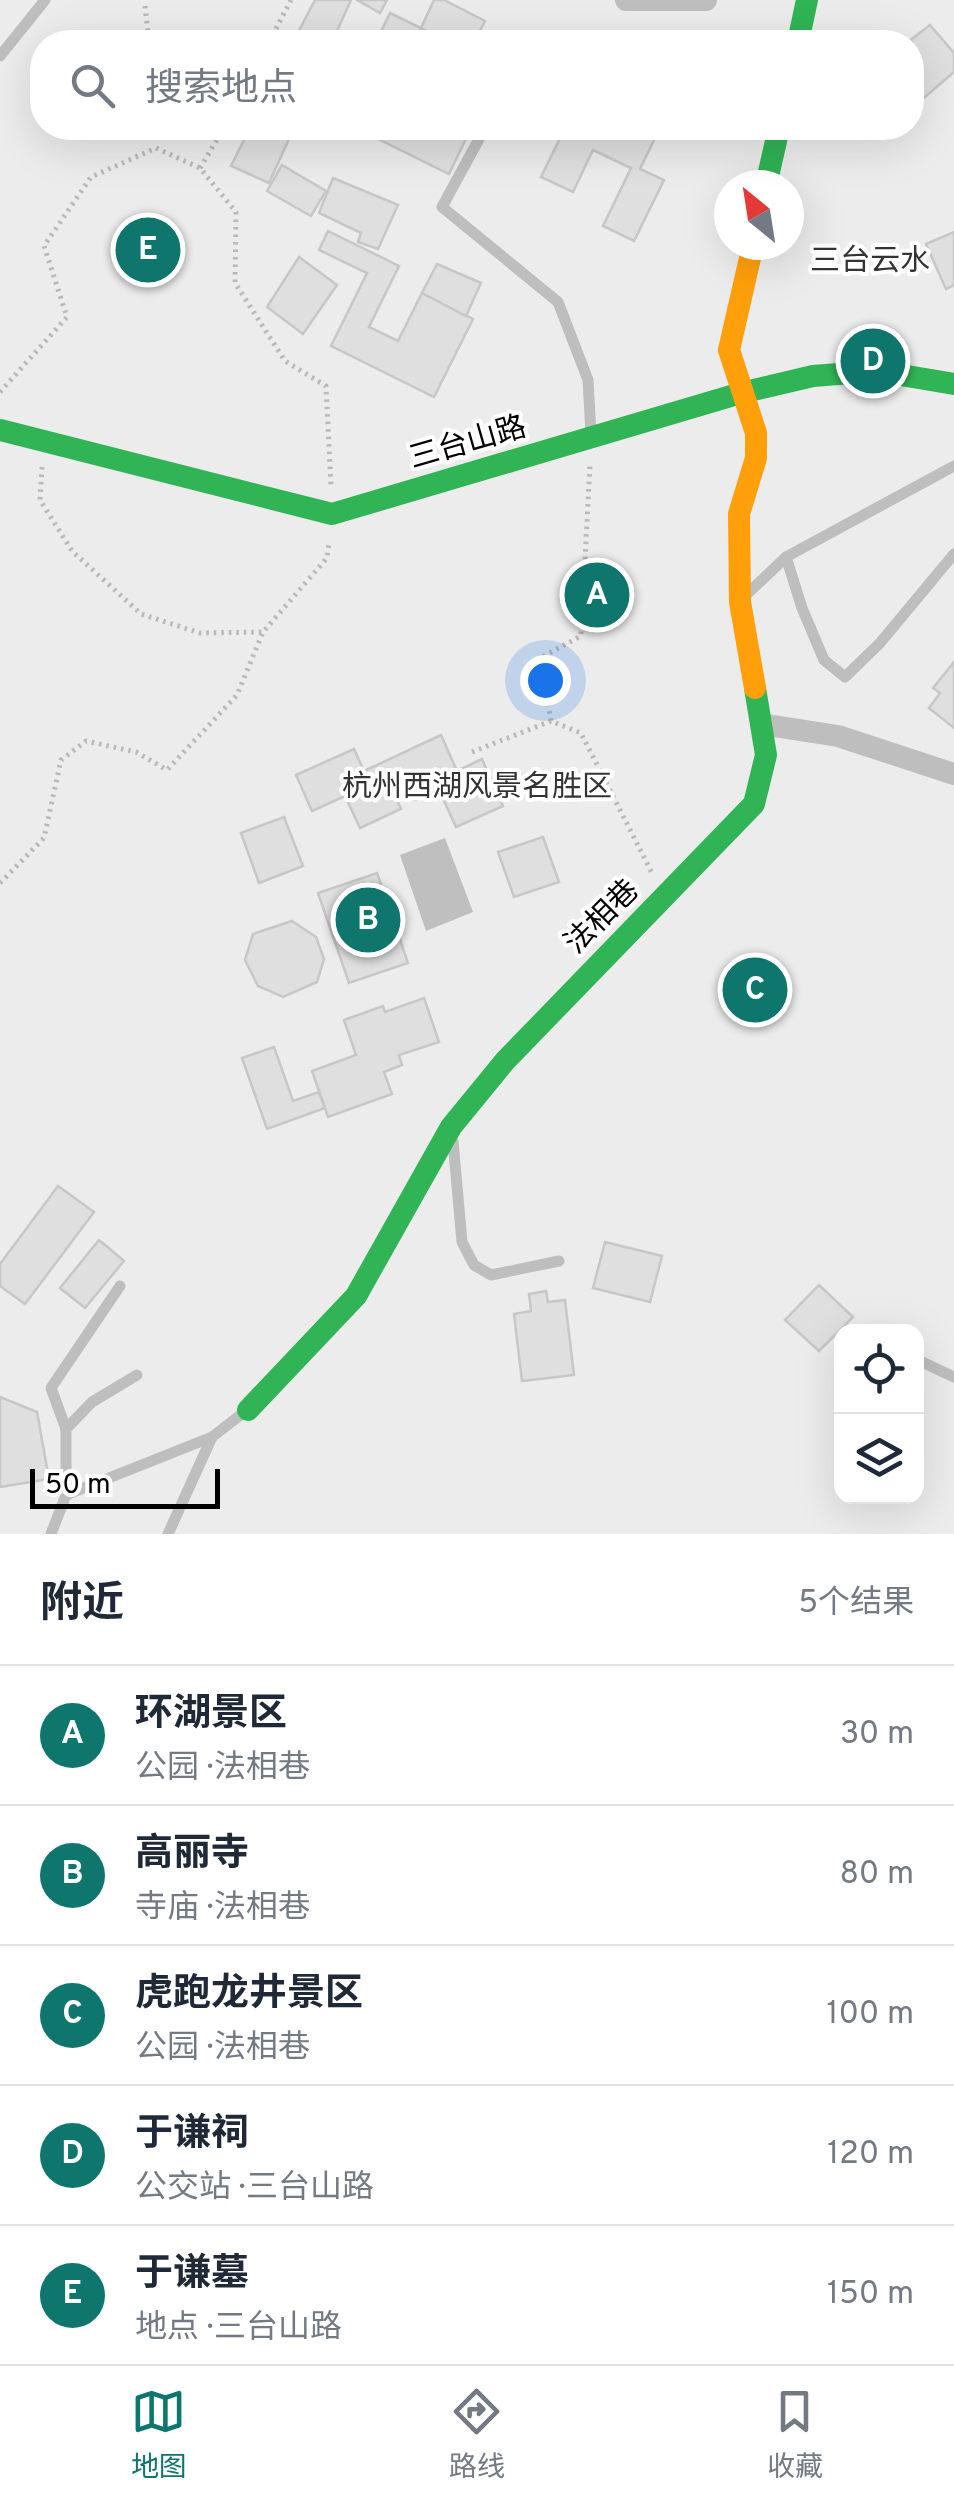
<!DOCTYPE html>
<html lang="zh">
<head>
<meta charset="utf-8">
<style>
  :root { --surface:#fff; --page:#f6f6f7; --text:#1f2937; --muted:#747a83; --line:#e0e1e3; --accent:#0f766e }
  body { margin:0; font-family:Overpass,"Noto Sans SC",sans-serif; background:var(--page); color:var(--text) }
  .controls { position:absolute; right:30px; bottom:30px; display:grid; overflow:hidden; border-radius:20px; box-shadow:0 10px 40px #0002 }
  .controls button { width:90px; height:90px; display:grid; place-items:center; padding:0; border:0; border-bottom:2px solid var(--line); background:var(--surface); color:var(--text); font:50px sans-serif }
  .compass { position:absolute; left:714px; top:170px; width:90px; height:90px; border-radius:50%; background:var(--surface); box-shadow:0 10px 40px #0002; rotate:330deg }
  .scale { position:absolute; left:30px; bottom:25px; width:190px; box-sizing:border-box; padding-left:10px; border:5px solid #000; border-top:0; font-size:28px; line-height:35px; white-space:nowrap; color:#000; -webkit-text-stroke:8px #fff; paint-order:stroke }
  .you { position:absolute; left:545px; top:680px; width:35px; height:35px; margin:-25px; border:8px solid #fff; border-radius:50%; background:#1a73e8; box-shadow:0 0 0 15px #1a73e833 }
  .badge { display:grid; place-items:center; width:65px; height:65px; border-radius:50%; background:var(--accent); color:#fff; font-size:32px; font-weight:700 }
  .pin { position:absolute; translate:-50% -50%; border:5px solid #fff; box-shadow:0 2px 10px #0006 }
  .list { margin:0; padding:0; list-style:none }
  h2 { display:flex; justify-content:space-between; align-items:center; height:130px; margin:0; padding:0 40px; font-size:42px }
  h2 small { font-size:32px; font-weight:400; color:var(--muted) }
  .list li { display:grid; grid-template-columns:65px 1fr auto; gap:30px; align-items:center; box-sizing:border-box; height:140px; padding:0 40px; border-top:2px solid var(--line) }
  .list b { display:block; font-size:38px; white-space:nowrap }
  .list p { margin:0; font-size:32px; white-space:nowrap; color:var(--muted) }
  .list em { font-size:32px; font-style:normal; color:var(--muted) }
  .icon { flex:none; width:55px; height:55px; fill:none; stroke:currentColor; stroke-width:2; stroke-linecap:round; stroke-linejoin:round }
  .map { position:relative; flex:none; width:954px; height:1534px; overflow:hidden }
  .search { position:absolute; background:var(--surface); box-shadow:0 10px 40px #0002; left:30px; right:30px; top:30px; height:110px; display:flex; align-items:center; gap:25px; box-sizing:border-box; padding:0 35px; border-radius:40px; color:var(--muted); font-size:38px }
  .sheet { height:830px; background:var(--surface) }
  nav { display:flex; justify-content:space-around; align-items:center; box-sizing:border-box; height:140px; border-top:2px solid var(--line); background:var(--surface); font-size:28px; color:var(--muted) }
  nav a { display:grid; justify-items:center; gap:5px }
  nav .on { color:var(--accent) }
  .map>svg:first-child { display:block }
  .green { fill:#ececec; fill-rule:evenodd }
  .water { fill:#bfbfbf }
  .building { fill:#dfdfdf; stroke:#c7c7c7; stroke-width:2.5 }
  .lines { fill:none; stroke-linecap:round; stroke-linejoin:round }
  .path { stroke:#b9b9b9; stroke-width:5; stroke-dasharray:2.5 5; stroke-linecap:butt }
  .lane { stroke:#bebebe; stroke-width:11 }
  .street { stroke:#bebebe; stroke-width:22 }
  .fast { stroke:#30b455; stroke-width:22 }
  .slow { stroke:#ff9f0a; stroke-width:22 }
  .labels { text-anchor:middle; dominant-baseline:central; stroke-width:8; stroke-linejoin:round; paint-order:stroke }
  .park-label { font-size:30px; fill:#333; stroke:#fff }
  .street-label { font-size:30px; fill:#000; stroke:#fff }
</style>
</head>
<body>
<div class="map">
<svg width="954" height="1534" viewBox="0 0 954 1534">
  <rect width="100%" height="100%" fill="#fff"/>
  <!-- green -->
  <path class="green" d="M0,0H954V1534H0ZM42,42H912V128H42ZM729,185H789V245H729ZM842,1332H916V1496H842Z"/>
  <!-- water -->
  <path class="water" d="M445,838L473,912L426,931L400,855Z"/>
  <!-- building -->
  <g class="building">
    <path d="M315,0H351L332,42H293Z"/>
    <path d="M357,0H387L380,13Z"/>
    <path d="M434,0H444L485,21L474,42H448L421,28Z"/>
    <path d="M390,13L421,28L414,42H376Z"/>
    <path d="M930,25L954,53V72L918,103L912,95V42H908Z"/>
    <path d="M250,128H294L269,183L231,166Z"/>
    <path d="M356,128H471L449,174Z"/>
    <path d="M565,128H660L640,169L664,180L634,241L603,226L631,168L593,150L573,192L541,177Z"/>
    <path d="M282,165L326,191L311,216L267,191Z"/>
    <path d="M333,178L398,205L378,249L358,242L361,233L319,213Z"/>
    <path d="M328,231L399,266L369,327L398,341L422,293L473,319L434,397L331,346L367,273L319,250Z"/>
    <path d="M954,232V285L946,289L926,244Z"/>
    <path d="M299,257L337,285L303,334L267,307Z"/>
    <path d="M437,264L481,283L466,316L422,293Z"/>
    <path d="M954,662V728L929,708L940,693L933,688Z"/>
    <path d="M441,735L457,771L482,759L503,806L456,827L439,790L415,800L402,771L387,778L401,809L360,828L345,796L312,811L296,775L354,749L364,771Z"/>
    <path d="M284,817L303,866L259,883L241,833Z"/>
    <path d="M543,837L559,882L514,897L498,852Z"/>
    <path d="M377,873L408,963L349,983L318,893Z"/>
    <path d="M292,921L316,937L324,959L317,982L283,997L258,986L245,960L253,934Z"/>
    <path d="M424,998L439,1042L399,1055L402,1065L384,1072L392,1094L328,1117L312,1071L356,1055L344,1020L383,1006L385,1012Z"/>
    <path d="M274,1047L293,1101L319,1092L325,1108L267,1129L242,1058Z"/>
    <path d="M58,1186L94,1212L25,1304L0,1286V1264Z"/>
    <path d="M99,1240L124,1261L85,1308L60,1288Z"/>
    <path d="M605,1242L662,1256L650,1302L593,1288Z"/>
    <path d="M819,1285L853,1317L819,1351L785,1320Z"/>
    <path d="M546,1291L548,1302L565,1300L574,1375L522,1381L514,1314L531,1311L529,1294Z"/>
    <path d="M0,1397L37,1412L49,1479L0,1487Z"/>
  </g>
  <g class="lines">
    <!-- path -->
    <g class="path">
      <path d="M145,6L149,42"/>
      <path d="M269,42L291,0"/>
      <path d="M200,168L224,128"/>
      <path d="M0,392L67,317L44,246L91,177L156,148L200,168L236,212L235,283L285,361L326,386L331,486"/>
      <path d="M42,467L40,500L72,551L141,614L200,633L263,632"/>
      <path d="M551,721L540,658L581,636L590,465"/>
      <path d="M472,752L551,721L581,733L652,873"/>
      <path d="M0,883L44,838L61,760L86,741L136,752L167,770L237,695L263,632L327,558L329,542"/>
    </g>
    <!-- lane -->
    <g class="lane">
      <path d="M0,56L45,0"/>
      <path d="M485,128L442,207L558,302L588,380L591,434"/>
      <path d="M786,557L802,608L824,660L845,677L880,643L954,554"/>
      <path d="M746,595L786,557L954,466"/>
      <path d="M453,1141L462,1242L474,1265L491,1275L559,1261"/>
      <path d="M916,1359L954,1377"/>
      <path d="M137,1375L92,1402L66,1429V1495L212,1437"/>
      <path d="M66,1429L51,1388L120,1286"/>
      <path d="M51,1534L66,1495"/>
      <path d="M168,1534L212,1437L247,1410"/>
    </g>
    <!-- street -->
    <g class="street">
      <path d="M626,0H706"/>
      <path d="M761,724L838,736L954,774"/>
    </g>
    <!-- fast -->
    <g class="fast">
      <path d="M798,42L807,0"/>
      <path d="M766,185L779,128"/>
      <path d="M0,430L332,514L741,393L813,376L877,371L954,384"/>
      <path d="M248,1410L356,1296L451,1127L505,1061L754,804L766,755L755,688"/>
    </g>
    <!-- slow -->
    <path class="slow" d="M753,245L729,350L756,433V458L739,514L740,602L755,688"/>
  </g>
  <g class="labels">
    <!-- park labels -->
    <g class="park-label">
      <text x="870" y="262">三台云水</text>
      <text x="477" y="788">杭州西湖风景名胜区</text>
    </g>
    <!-- street labels -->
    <g class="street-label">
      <text transform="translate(468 444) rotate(-16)">三台山路</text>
      <text transform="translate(603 918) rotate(-45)">法相巷</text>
    </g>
  </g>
</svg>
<div class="controls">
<button><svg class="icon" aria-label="locate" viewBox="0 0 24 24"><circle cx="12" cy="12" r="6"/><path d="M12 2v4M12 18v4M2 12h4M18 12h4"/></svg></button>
<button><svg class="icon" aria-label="layers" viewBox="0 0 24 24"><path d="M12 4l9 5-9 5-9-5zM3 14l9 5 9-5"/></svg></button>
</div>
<svg class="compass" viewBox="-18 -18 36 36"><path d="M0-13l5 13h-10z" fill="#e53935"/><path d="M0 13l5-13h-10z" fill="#747a83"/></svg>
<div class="scale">50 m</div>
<div class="you"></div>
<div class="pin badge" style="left:597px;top:595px">A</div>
<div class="pin badge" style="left:368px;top:920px">B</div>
<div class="pin badge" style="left:755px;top:990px">C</div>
<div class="pin badge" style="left:873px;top:361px">D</div>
<div class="pin badge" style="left:148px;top:250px">E</div>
<div class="search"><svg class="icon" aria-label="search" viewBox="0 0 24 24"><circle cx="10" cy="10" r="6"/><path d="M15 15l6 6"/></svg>搜索地点</div>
</div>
<section class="sheet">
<h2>附近<small>5个结果</small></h2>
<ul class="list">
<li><span class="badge">A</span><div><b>环湖景区</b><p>公园 · 法相巷</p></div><em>30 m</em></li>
<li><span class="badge">B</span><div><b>高丽寺</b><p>寺庙 · 法相巷</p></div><em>80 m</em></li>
<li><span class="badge">C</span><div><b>虎跑龙井景区</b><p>公园 · 法相巷</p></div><em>100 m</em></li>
<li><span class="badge">D</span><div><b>于谦祠</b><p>公交站 · 三台山路</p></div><em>120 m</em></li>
<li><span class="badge">E</span><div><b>于谦墓</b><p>地点 · 三台山路</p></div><em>150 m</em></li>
</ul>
</section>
<nav>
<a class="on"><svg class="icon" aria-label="map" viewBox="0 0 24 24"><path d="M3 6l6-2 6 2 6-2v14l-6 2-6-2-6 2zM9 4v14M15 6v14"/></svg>地图</a>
<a><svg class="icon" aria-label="directions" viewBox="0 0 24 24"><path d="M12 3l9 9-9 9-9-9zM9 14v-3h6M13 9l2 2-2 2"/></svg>路线</a>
<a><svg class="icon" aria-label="saved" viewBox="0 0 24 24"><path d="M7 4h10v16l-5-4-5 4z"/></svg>收藏</a>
</nav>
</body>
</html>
